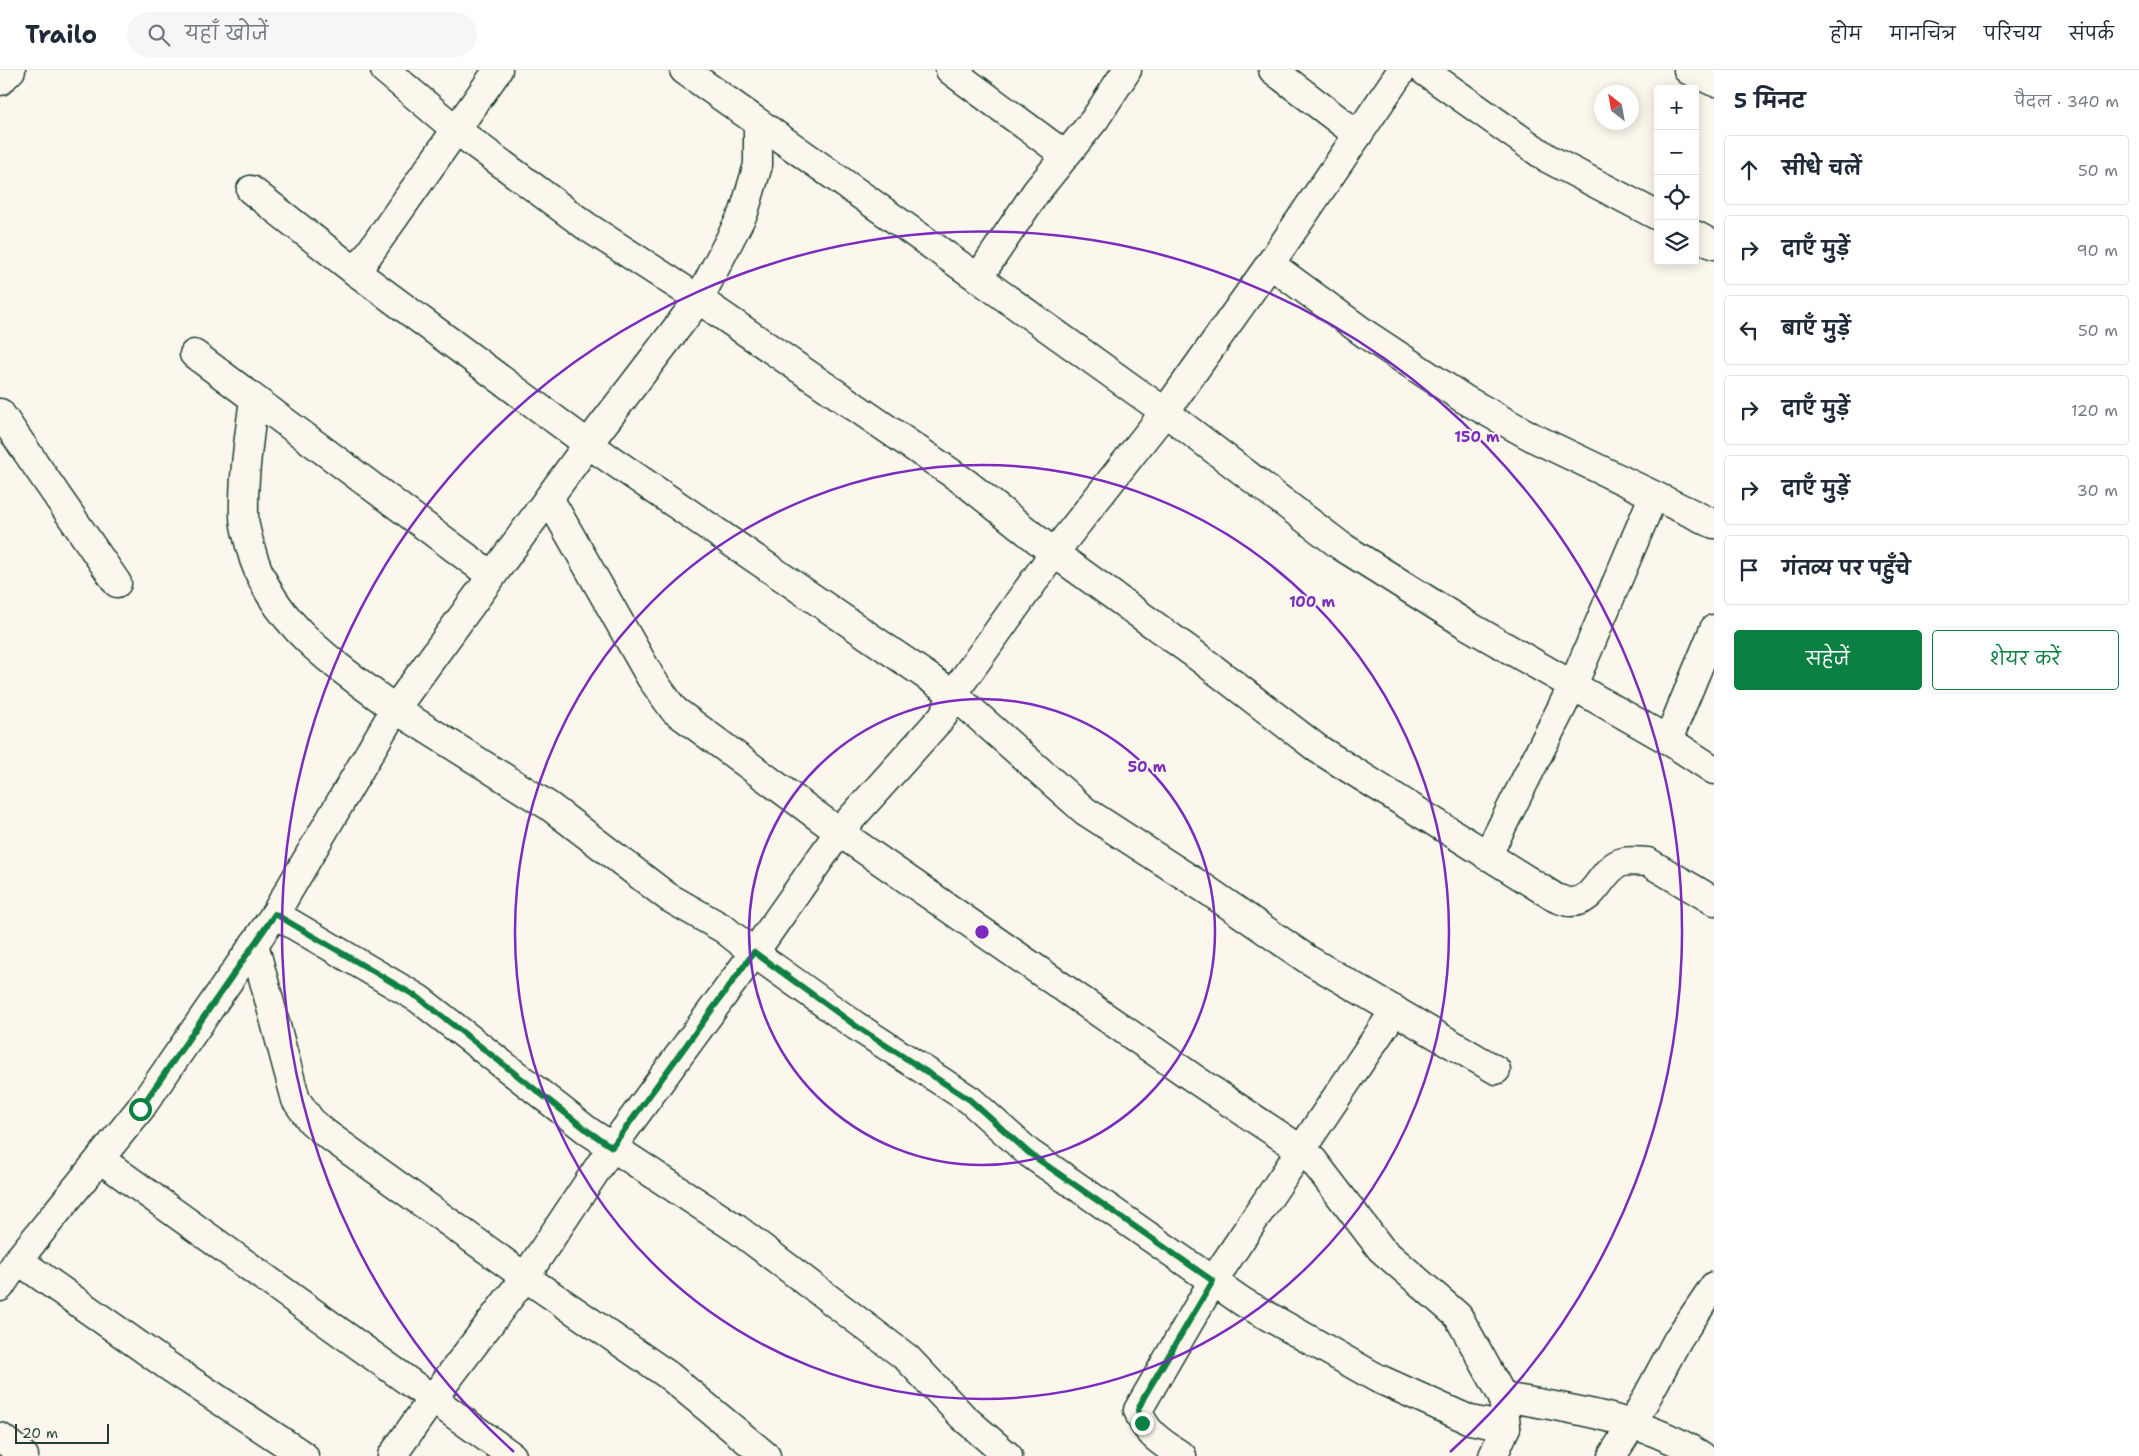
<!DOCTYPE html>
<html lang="hi">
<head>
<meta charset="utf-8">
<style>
  :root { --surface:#fff; --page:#f6f6f7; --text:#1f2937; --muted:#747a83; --line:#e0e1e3; --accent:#0b8043 }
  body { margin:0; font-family:"Shantell Sans","Playpen Sans Deva",sans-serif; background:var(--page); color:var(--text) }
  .controls { position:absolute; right:15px; top:15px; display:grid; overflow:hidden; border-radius:5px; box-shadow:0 2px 12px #0003 }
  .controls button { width:45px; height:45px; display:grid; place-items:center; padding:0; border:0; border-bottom:1px solid var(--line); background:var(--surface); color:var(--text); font:25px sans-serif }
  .compass { position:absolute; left:1594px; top:15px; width:45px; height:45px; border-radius:50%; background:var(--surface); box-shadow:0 2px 12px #0003; rotate:329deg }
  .scale { position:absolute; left:15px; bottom:12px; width:94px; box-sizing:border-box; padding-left:5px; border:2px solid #1f3d34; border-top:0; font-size:14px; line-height:18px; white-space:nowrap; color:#1f3d34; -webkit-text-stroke:4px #fbf7ec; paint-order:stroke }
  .stop { position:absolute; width:15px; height:15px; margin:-11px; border:4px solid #0b8043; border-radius:50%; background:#fff }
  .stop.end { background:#0b8043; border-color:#fff; box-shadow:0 1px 5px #0008 }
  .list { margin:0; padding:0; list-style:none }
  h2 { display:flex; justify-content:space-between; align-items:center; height:65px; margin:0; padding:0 20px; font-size:21px }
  h2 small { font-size:16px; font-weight:400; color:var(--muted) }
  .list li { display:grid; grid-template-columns:32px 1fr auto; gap:15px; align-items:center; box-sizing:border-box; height:70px; margin:0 10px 10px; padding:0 10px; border:1px solid var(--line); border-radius:5px }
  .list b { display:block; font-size:19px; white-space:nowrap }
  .list em { font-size:16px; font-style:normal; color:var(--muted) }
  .actions { display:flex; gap:10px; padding:15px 20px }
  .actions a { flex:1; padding:11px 0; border:1px solid var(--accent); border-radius:5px; text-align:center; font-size:18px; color:var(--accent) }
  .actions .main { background:var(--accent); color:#fff }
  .icon { flex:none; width:28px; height:28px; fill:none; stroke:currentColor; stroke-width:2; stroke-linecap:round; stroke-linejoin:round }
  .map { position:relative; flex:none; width:1714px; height:1386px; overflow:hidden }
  header { display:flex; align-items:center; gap:30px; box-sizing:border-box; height:70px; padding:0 25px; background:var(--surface); border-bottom:1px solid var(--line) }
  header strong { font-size:24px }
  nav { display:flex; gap:28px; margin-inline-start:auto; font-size:18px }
  .search { width:350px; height:45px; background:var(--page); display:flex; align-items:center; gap:12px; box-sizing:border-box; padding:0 18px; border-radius:28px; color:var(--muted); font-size:19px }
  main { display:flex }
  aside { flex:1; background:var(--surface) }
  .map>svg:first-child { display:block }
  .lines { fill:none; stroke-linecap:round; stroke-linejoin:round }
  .street-casing { stroke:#1f3d34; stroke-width:31 }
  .street { stroke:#fbf7ec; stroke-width:28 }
  .route { stroke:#0b8043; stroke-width:6 }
  .ring { fill:none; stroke:#7b2cbf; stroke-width:2.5 }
  .centre { fill:#7b2cbf; stroke:#fbf7ec; stroke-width:2.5 }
  .ring-label { font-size:15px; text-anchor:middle; font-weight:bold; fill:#7b2cbf; stroke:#fbf7ec; stroke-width:4; stroke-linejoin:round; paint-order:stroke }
</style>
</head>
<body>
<header>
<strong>Trailo</strong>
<div class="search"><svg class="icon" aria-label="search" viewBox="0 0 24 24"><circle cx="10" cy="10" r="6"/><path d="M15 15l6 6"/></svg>यहाँ खोजें</div>
<nav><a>होम</a><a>मानचित्र</a><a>परिचय</a><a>संपर्क</a></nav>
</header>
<main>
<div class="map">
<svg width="1714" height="1386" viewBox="0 0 1714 1386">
  <rect width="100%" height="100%" fill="#fbf7ec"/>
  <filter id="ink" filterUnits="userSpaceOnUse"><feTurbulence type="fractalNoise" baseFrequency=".02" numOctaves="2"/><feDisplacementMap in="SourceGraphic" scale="10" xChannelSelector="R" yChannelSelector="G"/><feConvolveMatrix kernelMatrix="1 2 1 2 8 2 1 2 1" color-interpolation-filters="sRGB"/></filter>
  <g filter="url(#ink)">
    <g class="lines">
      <!-- street casing -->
      <g class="street-casing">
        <g id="street">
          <path d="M385,0L455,59L586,156L688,222L966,413L1054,483L1193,583L1318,679L1556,828C1560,829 1567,833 1571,832C1597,832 1601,797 1623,792C1631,790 1640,792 1648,792L1714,831"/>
          <path d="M684,0L978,208"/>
          <path d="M950,0L1065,85"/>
          <path d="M1127,0L1095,49L1036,122L978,208L1165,342L1341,476L1467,555L1668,670L1714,700"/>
          <path d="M1273,0L1358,65"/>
          <path d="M1423,0L1547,88L1658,146"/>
          <path d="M1688,0L1714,12"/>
          <path d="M0,11L11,0"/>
          <path d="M251,120L356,202L588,374L953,624L1085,741L1207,820L1307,889L1496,1000"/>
          <path d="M1695,165L1714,175"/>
          <path d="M1270,194L1367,265L1464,329L1534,368L1714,454"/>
          <path d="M356,202L498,0"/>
          <path d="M194,284L492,506"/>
          <path d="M254,329C249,368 243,407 244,446C244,456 248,467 250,476C269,553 336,595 395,639L588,374L699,229L744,142L758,95V53"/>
          <path d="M0,343L117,513"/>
          <path d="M549,428L651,608L674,640L839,762L1202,1014L1309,1085L1381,1179L1458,1246L1503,1327L1506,1357L1493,1386"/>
          <path d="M1668,670L1714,559"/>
          <path d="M1487,786L1573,615L1653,427"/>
          <path d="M275,844L419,929L588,1061L737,1159L907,1288L963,1347L1008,1386"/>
          <path d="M254,874L296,1030L311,1051L325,1063L525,1207L668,1305L766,1386"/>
          <path d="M100,1089L512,1386"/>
          <path d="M18,1190L140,1039L275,844L395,639L549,736L668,827L724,859L754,883L839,762L943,646L953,624L1054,483L1165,342L1270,194L1402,0"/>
          <path d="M0,1217L18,1190L168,1296L304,1386"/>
          <path d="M1503,1327C1572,1339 1642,1348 1702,1386"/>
          <path d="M0,1367L24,1386"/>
          <path d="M392,1386L433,1328L525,1207L612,1077L754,883L856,956L970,1030L1029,1083L1243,1232L1377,1308L1470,1350L1506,1357"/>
          <path d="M1182,1386C1162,1373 1145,1363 1138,1340L1213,1211L1395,940"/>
          <path d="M1612,1386L1633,1353L1678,1269L1714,1216"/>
        </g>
      </g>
      <!-- street -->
      <use href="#street" class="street"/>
    </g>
  </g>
  <g class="lines" filter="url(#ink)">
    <!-- route -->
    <path class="route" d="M140,1039L275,844L419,928L588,1061L612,1077L754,882L856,956L970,1030L1029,1083L1213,1211L1144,1327L1138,1340L1142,1353"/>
  </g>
  <!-- distance rings -->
  <g class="ring">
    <circle cx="982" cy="862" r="233"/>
    <circle cx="982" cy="862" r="467"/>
    <path d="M514 1382A700 700 0 1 1 1450 1382"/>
  </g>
  <circle cx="982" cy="862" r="8" class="centre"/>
  <g class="ring-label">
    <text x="1477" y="372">150 m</text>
    <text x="1312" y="537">100 m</text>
    <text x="1147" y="702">50 m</text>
  </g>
</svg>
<div class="controls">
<button>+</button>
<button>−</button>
<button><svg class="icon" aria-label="locate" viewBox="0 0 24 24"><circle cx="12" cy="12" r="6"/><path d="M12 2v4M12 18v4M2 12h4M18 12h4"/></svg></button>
<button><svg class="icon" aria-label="layers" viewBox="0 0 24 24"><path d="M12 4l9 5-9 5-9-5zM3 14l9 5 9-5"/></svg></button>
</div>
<svg class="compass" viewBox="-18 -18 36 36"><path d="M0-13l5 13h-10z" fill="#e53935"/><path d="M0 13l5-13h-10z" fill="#747a83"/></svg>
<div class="scale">20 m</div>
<div class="stop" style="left:140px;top:1039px"></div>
<div class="stop end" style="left:1142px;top:1353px"></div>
</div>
<aside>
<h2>5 मिनट<small>पैदल · 340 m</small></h2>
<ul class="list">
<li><svg class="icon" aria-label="ahead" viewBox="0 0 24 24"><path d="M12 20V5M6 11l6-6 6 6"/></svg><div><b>सीधे चलें</b></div><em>50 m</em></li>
<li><svg class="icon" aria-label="right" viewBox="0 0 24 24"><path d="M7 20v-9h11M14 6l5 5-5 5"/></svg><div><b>दाएँ मुड़ें</b></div><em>90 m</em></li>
<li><svg class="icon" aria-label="left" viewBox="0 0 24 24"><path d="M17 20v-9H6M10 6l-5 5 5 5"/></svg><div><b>बाएँ मुड़ें</b></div><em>50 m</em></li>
<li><svg class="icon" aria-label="right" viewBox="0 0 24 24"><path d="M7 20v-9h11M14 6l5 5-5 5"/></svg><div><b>दाएँ मुड़ें</b></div><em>120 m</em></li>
<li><svg class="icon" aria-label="right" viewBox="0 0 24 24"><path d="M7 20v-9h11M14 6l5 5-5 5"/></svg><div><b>दाएँ मुड़ें</b></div><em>30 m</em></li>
<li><svg class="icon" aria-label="arrive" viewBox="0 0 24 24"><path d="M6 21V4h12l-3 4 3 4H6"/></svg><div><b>गंतव्य पर पहुँचे</b></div></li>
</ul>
<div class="actions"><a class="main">सहेजें</a><a>शेयर करें</a></div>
</aside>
</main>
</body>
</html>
